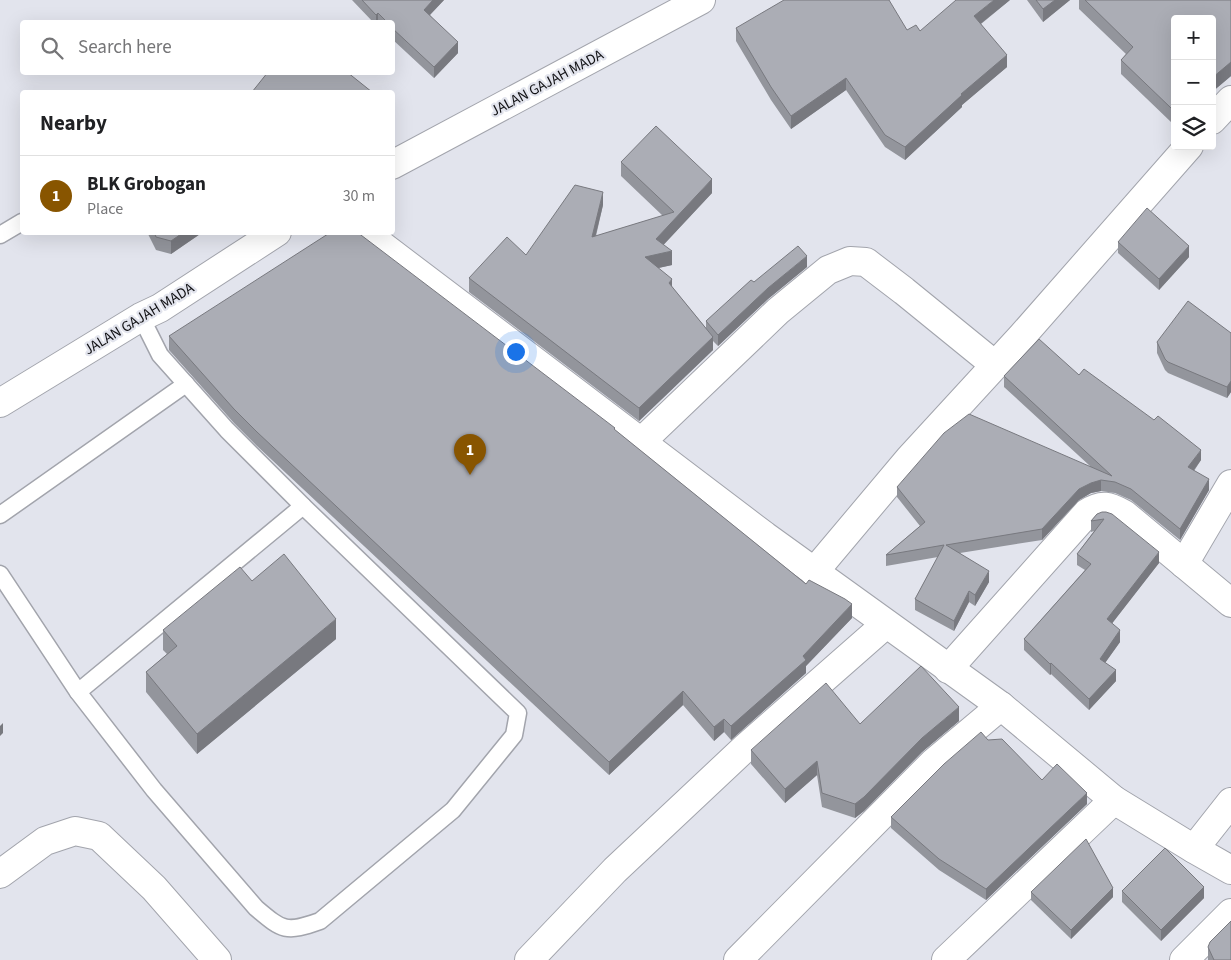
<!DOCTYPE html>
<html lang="en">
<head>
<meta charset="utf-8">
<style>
  :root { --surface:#fff; --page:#f2f2f2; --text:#202124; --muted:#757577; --line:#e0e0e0; --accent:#850 }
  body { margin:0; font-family:"Source Sans 3",sans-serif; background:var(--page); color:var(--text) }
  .controls { position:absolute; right:15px; top:15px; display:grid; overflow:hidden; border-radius:5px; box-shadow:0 5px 20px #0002 }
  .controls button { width:45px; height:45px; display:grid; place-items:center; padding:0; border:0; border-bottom:1px solid var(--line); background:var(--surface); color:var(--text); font:25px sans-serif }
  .you { position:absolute; left:515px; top:351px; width:18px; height:18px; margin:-12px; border:4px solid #fff; border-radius:50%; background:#1a73e8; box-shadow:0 0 0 8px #1a73e833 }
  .badge { display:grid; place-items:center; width:32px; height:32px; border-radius:50%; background:var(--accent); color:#fff; font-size:16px; font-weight:700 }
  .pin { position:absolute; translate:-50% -41px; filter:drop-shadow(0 1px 2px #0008) }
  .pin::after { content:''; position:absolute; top:26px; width:18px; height:15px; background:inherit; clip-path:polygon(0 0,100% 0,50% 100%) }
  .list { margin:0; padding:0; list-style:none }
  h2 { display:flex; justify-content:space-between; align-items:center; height:65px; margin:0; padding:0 20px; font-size:21px }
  h2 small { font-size:16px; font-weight:400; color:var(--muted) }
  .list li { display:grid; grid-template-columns:32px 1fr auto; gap:15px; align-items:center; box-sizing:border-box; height:80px; padding:0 20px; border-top:1px solid var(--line) }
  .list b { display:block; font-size:19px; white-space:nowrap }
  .list p { margin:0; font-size:16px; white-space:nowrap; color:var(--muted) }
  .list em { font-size:16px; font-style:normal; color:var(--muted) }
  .icon { flex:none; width:28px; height:28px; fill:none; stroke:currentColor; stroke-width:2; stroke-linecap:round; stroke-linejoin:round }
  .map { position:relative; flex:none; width:1231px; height:960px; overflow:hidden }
  .search { position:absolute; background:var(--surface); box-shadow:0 5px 20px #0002; left:20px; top:20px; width:375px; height:55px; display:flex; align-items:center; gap:12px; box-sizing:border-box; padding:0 18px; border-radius:5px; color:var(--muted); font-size:19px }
  .panel { position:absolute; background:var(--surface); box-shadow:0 5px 20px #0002; left:20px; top:90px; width:375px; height:145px; border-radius:5px }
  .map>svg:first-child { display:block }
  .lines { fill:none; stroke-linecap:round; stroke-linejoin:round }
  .lane-casing { stroke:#a2a4ac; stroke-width:19 }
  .street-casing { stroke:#a2a4ac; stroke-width:30 }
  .primary-casing { stroke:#a2a4ac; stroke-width:30 }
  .lane { stroke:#fff; stroke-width:16 }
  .street { stroke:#fff; stroke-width:28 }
  .primary { stroke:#fff; stroke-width:28 }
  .wall { fill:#93959c }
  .shaded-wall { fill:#78797f }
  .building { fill:#abadb5; stroke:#78797f }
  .labels { text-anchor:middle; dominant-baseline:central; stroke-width:4.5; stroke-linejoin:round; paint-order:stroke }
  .street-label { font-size:15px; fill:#111114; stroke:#e2e4ed }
</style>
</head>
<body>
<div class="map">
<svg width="1231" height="960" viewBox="0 0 1231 960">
  <rect width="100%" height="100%" fill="#e2e4ed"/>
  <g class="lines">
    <!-- lane casing -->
    <g class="lane-casing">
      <g id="lane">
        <path d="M0,235L22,222"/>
        <path d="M0,515L186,384"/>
        <path d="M0,574L78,692L154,790L256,908C283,931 286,933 320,921L453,810L514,735L518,713L303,506"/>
        <path d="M78,692L303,506L227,430L160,355L141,317"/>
      </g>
    </g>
    <!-- street casing -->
    <g class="street-casing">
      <g id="street">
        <path d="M1212,120L1231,100"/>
        <path d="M364,232L765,536L1001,706L1114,800L1194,849L1231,870"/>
        <path d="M641,442L778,311L828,270L850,261L866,262L904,291L995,365"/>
        <path d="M1184,564L1231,484"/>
        <path d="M814,572L909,459L1022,336L1189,146"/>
        <path d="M948,669L1087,513C1102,503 1109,506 1124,514L1231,603"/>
        <path d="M1194,849L1231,802"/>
        <path d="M0,874L45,841L75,831L99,836L154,888L217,960"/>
        <path d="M529,960L615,870L746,747L886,624"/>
        <path d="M738,960L933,763L1001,706"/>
        <path d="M946,960L1114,800"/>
        <path d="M1184,960L1231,913"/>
      </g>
    </g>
    <!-- primary casing -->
    <g class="primary-casing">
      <g id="primary">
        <path d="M392,165L701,0"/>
        <path d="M0,403L141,317L160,308L277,232"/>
      </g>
    </g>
    <!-- lane -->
    <use href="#lane" class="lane"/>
    <!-- street -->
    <use href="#street" class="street"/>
    <!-- primary -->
    <use href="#primary" class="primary"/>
  </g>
  <!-- wall -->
  <g class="wall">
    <path d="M352,0H444L430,15L458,53L434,78L392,39V22H373Z"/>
    <path d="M1010,0L981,24L1007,67L962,105V107L905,160L885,147L846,90L791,129L771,100L736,41V28L907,30L920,31Z"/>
    <path d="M1027,0H1070L1043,22Z"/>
    <path d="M1079,0H1231V76L1212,92V19H1175V118L1171,122L1121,74V60L1126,54L1079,9Z"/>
    <path d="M621,162L712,193L663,245L672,265L658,268L672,287L706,328V321L754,282L807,267L768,299L718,346L713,341V350L639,421L469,292V278L526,255L603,205L596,236L663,216L621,176Z"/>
    <path d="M147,232H203L171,254L156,250Z"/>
    <path d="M1118,242L1189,257L1159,290L1118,253Z"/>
    <path d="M1231,333V392L1227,398L1168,373L1165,370L1157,353V342Z"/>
    <path d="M169,336L615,430L806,584L852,618L806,666V673L731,740L724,732L714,741L683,705L609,775L257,446L234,423L169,350Z"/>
    <path d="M1079,375L1201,460L1194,471L1209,490L1180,540L1131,500L1115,493L1101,491L1091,493L1079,500L1042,540L960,553L989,582L975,606L969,602L954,631L915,610V599L938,557L886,566V555L920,526L897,497V487L1090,466L1004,387V376Z"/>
    <path d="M1097,514L1159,563L1112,623L1120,642L1105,663L1116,681L1089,710L1051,674L1050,675L1024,650V639L1085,570L1077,565V554L1094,531L1091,532V521Z"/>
    <path d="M252,581L336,639L197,754L146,692V672L167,654L163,650V630Z"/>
    <path d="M959,721L922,752L864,811L855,818L822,807L817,775L785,803L751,764V750L860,724Z"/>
    <path d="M988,740L1042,780L1087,804L986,900L939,870L891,828V817Z"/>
    <path d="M1122,891L1204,898L1161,941L1122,902Z"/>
    <path d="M1031,892L1113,897L1071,939L1031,900Z"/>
    <path d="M1208,947L1231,960H1208Z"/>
  </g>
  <!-- shaded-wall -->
  <g class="shaded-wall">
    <path d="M433,0H444L424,21V10Z"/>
    <path d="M994,0H1010L974,29V16Z"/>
    <path d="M1055,0H1070L1043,22V9Z"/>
    <path d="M378,13V22H376V15Z"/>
    <path d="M458,42V53L434,78V67Z"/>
    <path d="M1007,55V67L962,105V107L905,160V147L961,94Z"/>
    <path d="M1231,62V76L1212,92V78Z"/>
    <path d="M846,78V90L791,129V116Z"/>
    <path d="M1175,104V118L1171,122V108Z"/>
    <path d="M712,179V193L656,253V239Z"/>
    <path d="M603,192V205L592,250V237Z"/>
    <path d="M184,232H203L171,254V241Z"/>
    <path d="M1189,246V257L1159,290V279Z"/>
    <path d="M672,251V265L645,271V257Z"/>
    <path d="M807,256V267L768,299L718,346V335L768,288Z"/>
    <path d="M672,279V292L669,283Z"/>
    <path d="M713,337V350L639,421V408Z"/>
    <path d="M1231,381V392L1227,398V387Z"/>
    <path d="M1201,450V460L1188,478V467Z"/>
    <path d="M1209,479V490L1180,540V529Z"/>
    <path d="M1101,480V491L1091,493L1079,500L1042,540V529L1079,489L1091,483Z"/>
    <path d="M1159,552V563L1107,630V619Z"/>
    <path d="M989,571V582L975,606V595Z"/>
    <path d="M969,591V602L954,631V621Z"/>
    <path d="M852,604V618L806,666V673L731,740V726L803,656Z"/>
    <path d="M336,619V639L197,754V734Z"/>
    <path d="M1120,630V642L1100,670V659Z"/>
    <path d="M1051,663V674L1050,675V664Z"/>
    <path d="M1116,670V681L1089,710V699Z"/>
    <path d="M683,691V705L609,775V762Z"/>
    <path d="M959,707V721L922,752L864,811L855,818V804L922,738Z"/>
    <path d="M724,719V732L714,741V727Z"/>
    <path d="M3,723V733L0,736V726Z"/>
    <path d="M817,761V775L785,803V789Z"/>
    <path d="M1087,793V804L986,900V889Z"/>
    <path d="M1204,887V898L1161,941V930Z"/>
    <path d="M1113,888V897L1071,939V930Z"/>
  </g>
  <!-- building -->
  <g class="building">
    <path d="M362,0H433L424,10L458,42L434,67L392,28V22H387L378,13L376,15Z"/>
    <path d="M784,0H889L907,30L916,25L920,31L956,0H994L974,16L1007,55L961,94L962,95L905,147L885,135L846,78L791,116L771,87L736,28Z"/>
    <path d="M1036,0H1055L1043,9Z"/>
    <path d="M1085,0H1231V62L1212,78V19H1175V104L1171,108L1121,60L1133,47Z"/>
    <path d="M268,72H347L372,92H252Z"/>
    <path d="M656,126L712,179L656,239L672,251L645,257L672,279L669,283L713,337L639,408L469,278L507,237L526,255L575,185L603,192L592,237L674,212L621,162Z"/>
    <path d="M1147,208L1189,246L1159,279L1118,242Z"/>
    <path d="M154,232H184L171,241L156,237Z"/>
    <path d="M331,232H357L615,428L614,429L806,584L809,580L845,599L852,604L803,656L806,660L731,726L724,719L714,727L683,691L609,762L257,432L234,409L169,336Z"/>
    <path d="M798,246L807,256L768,288L718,335L706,321L751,280L754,282Z"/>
    <path d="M1188,301L1231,333V381L1227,387L1168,362L1165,359L1157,342Z"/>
    <path d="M1039,339L1079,375L1084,369L1154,420L1158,416L1201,450L1188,467L1209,479L1180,529L1131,489L1115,482L1101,480L1091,483L1079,489L1042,529L946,545L989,571L975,595L969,591L954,621L915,599L944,545L886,555L925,522L897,487L944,433L969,414L1112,476L1004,376Z"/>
    <path d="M1102,512H1106L1112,514L1159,552L1107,619L1120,630L1100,659L1116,670L1089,699L1051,663L1050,664L1024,639L1091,564L1077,554L1104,519L1091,521L1097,514Z"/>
    <path d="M284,554L336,619L197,734L146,672L177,646L163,630L240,567L252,581Z"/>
    <path d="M921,666L959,707L922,738L864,797L855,804L822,793L817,761L785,789L751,750L826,683L860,724Z"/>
    <path d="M981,732L988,740L1002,739L1042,780L1057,764L1087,793L986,889L939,859L891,817L944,764Z"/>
    <path d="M1086,839L1113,888L1071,930L1031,892Z"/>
    <path d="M1165,848L1204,887L1161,930L1122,891Z"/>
    <path d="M1231,921V960H1214L1208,947L1210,942Z"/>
  </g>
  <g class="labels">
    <!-- street labels -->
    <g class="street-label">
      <text transform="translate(547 83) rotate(-28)">JALAN GAJAH MADA</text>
      <text transform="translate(139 319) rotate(-31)">JALAN GAJAH MADA</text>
    </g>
  </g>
</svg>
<div class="controls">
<button>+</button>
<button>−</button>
<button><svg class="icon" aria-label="layers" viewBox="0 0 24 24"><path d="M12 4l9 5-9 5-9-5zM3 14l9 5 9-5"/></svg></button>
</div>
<div class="you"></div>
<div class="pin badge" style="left:470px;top:475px">1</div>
<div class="search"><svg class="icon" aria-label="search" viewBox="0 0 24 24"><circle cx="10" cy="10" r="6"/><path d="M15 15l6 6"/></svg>Search here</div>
<section class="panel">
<h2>Nearby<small></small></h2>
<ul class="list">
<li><span class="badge">1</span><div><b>BLK Grobogan</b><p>Place</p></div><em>30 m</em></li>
</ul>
</section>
</div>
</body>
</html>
